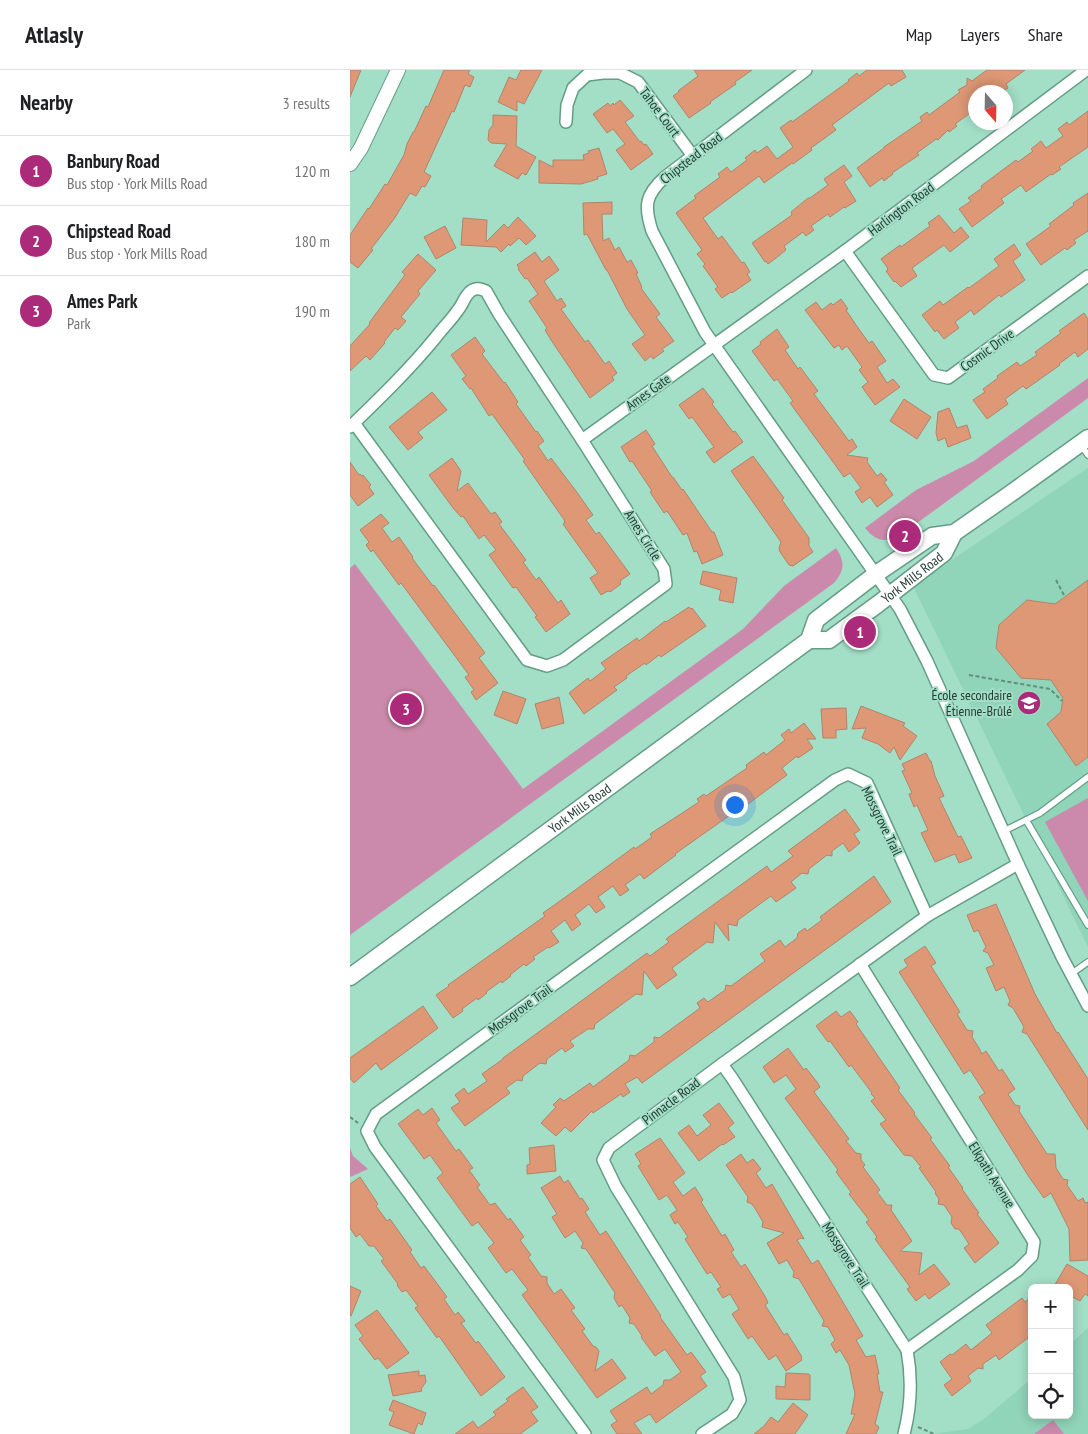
<!DOCTYPE html>
<html lang="en">
<head>
<meta charset="utf-8">
<style>
  :root { --surface:#fff; --page:#f2f2f2; --text:#202124; --muted:#757577; --line:#e0e0e0; --accent:#ab2b7a }
  body { margin:0; font-family:"PT Sans Narrow",sans-serif; background:var(--page); color:var(--text) }
  .controls { position:absolute; right:15px; bottom:15px; display:grid; overflow:hidden; border-radius:8px; box-shadow:0 2px 12px #0003 }
  .controls button { width:45px; height:45px; display:grid; place-items:center; padding:0; border:0; border-bottom:1px solid var(--line); background:var(--surface); color:var(--text); font:25px sans-serif }
  .compass { position:absolute; left:618px; top:15px; width:45px; height:45px; border-radius:50%; background:var(--surface); box-shadow:0 2px 12px #0003; rotate:160deg }
  .you { position:absolute; left:384px; top:734px; width:18px; height:18px; margin:-12px; border:4px solid #fff; border-radius:50%; background:#1a73e8; box-shadow:0 0 0 8px #1a73e833 }
  .badge { display:grid; place-items:center; width:32px; height:32px; border-radius:50%; background:var(--accent); color:#fff; font-size:16px; font-weight:700 }
  .pin { position:absolute; translate:-50% -50%; border:2px solid #fff; box-shadow:0 1px 5px #0006 }
  .list { margin:0; padding:0; list-style:none }
  h2 { display:flex; justify-content:space-between; align-items:center; height:65px; margin:0; padding:0 20px; font-size:21px }
  h2 small { font-size:16px; font-weight:400; color:var(--muted) }
  .list li { display:grid; grid-template-columns:32px 1fr auto; gap:15px; align-items:center; box-sizing:border-box; height:70px; padding:0 20px; border-top:1px solid var(--line) }
  .list b { display:block; font-size:19px; white-space:nowrap }
  .list p { margin:0; font-size:16px; white-space:nowrap; color:var(--muted) }
  .list em { font-size:16px; font-style:normal; color:var(--muted) }
  .icon { flex:none; width:28px; height:28px; fill:none; stroke:currentColor; stroke-width:2; stroke-linecap:round; stroke-linejoin:round }
  .map { position:relative; flex:none; width:738px; height:1364px; overflow:hidden }
  header { display:flex; align-items:center; gap:30px; box-sizing:border-box; height:70px; padding:0 25px; background:var(--surface); border-bottom:1px solid var(--line) }
  header strong { font-size:24px }
  nav { display:flex; gap:28px; margin-inline-start:auto; font-size:18px }
  main { display:flex }
  aside { flex:1; background:var(--surface) }
  .map>svg:first-child { display:block }
  .built { fill:#90d4b9 }
  .green { fill:#cb8aab }
  .building { fill:#de9875; stroke:#b3836b }
  .lines { fill:none; stroke-linecap:round; stroke-linejoin:round }
  .service-casing { stroke:#649d86; stroke-width:8 }
  .minor-casing { stroke:#649d86; stroke-width:14 }
  .tertiary-casing { stroke:#649d86; stroke-width:16 }
  .secondary-casing { stroke:#649d86; stroke-width:19 }
  .path { stroke:#648e7d; stroke-width:2; stroke-dasharray:4 2.5; stroke-linecap:butt }
  .service { stroke:#fff; stroke-width:5.5 }
  .minor { stroke:#fff; stroke-width:11 }
  .tertiary { stroke:#fff; stroke-width:14 }
  .secondary { stroke:#fff; stroke-width:16 }
  .labels { text-anchor:middle; dominant-baseline:central; stroke-width:4; stroke-linejoin:round; paint-order:stroke }
  .street-label { font-size:14px; fill:#263e34; stroke:#a3dec6 }
  .poi-label { font-size:14px; fill:#263e34; stroke:#a3dec6; text-anchor:end }
</style>
</head>
<body>
<header>
<strong>Atlasly</strong>
<nav><a>Map</a><a>Layers</a><a>Share</a></nav>
</header>
<main>
<aside>
<h2>Nearby<small>3 results</small></h2>
<ul class="list">
<li><span class="badge">1</span><div><b>Banbury Road</b><p>Bus stop · York Mills Road</p></div><em>120 m</em></li>
<li><span class="badge">2</span><div><b>Chipstead Road</b><p>Bus stop · York Mills Road</p></div><em>180 m</em></li>
<li><span class="badge">3</span><div><b>Ames Park</b><p>Park</p></div><em>190 m</em></li>
</ul>
</aside>
<div class="map">
<svg width="738" height="1364" viewBox="0 0 738 1364">
  <rect width="100%" height="100%" fill="#a3dec6"/>
  <!-- built -->
  <g class="built">
    <path d="M738,398V877L563,516Z"/>
    <path d="M738,1258V1364H584L618,1359L634,1349L682,1308V1345H719V1275Z"/>
  </g>
  <!-- green -->
  <g class="green">
    <path d="M738,308V328L548,467C532,473 525,470 515,458L566,420L624,391Z"/>
    <path d="M486,478C495,492 495,500 484,513L0,865V498L5,494L173,719L393,559L434,516Z"/>
    <path d="M738,728V831L695,752Z"/>
    <path d="M0,1078L3,1086L18,1099L0,1107Z"/>
    <path d="M703,1350L714,1364H684Z"/>
  </g>
  <!-- building -->
  <g class="building">
    <path d="M0,0H11L0,27Z"/>
    <path d="M94,0H120L118,4L124,7L120,17L115,15L104,42L102,41L74,102L81,106L75,117L72,116L66,126L60,123L44,149L21,179L23,180L8,198L0,192V165L18,138L19,139L35,114L37,115L54,85L57,74L63,62H64L76,36L78,37Z"/>
    <path d="M171,0H192L174,34L167,31V41L148,32L159,7L166,10Z"/>
    <path d="M344,0H402L385,12L386,14L360,32L361,33L339,48L323,26L329,22L328,21L348,6Z"/>
    <path d="M517,0H552L556,7L541,16L539,13L482,55L486,60L461,78L462,80L443,94L442,93L414,113L409,106L353,148L368,169L372,166L392,193L394,192L400,202L397,204L401,210L382,223L381,222L372,228L365,219L368,217L353,196L355,194L347,184L352,180L326,143L346,128L344,126L370,107L368,104L377,97L381,102L397,90L395,88L405,80L407,83L417,76L427,89L443,77L430,58L441,50L442,52L499,11L498,10L507,3L509,6Z"/>
    <path d="M637,0H675L656,14L658,18L651,22H626V39L605,54L607,56L599,62L598,60L588,70L586,69L567,83L569,85L542,103L543,104L534,111L532,108L520,117L507,98L534,78V77L572,51L570,47L577,42L579,45L610,22L608,20L617,15V8L622,11Z"/>
    <path d="M270,30L284,46L275,52L290,72L291,71L294,75L296,74L303,84L281,100L266,80L275,74L263,59L257,63L243,44L258,33L260,36L263,33L264,35Z"/>
    <path d="M738,41V77L709,97L711,99L702,105L701,104L676,122L671,115L651,129L654,133L622,157L609,139L621,131L618,128L632,118L631,116L666,90L668,92L683,81L681,79L691,71L696,78L713,66L708,59L717,52L719,55Z"/>
    <path d="M143,45L167,46L166,76L186,87L176,105L172,103L168,109L144,96L157,74L141,73L138,70L139,60L143,55Z"/>
    <path d="M249,78L257,104L247,107L248,109L231,114L189,113V90L203,97V90H234L233,85L239,83L238,81Z"/>
    <path d="M494,95L502,106L494,112L506,131L495,138L494,137L480,147L478,144L461,156L464,160L456,166L453,162L434,176L436,180L426,188L418,194L416,191L415,192L402,173L442,145L441,142L458,128H460L478,115L474,109Z"/>
    <path d="M738,123V161L724,170L726,173L717,180L715,178L691,195L676,174L701,156L699,154L724,135L723,133Z"/>
    <path d="M262,132V144H252L253,171L259,168L265,180L269,177L277,192L281,190L288,203L286,204L292,217L291,218L310,244L306,247L324,271L312,279L314,281L303,289L301,286L295,291L282,274L295,265L277,239L257,200H256L237,164L234,165L233,133Z"/>
    <path d="M589,145L604,163L611,157L619,167L600,182L594,175L562,198L567,206L551,217L545,211L544,212L536,201L538,200L537,197L531,189L550,175L551,177L580,156L578,153Z"/>
    <path d="M168,147L186,166L176,175L169,168L160,176L159,174L151,182L146,177L111,175L113,148L137,150L136,172L154,154L158,158Z"/>
    <path d="M95,156L106,178L86,189L74,167Z"/>
    <path d="M664,174L671,185L663,191L675,210L651,227L649,225L624,245L621,240L605,252L609,258L594,269L587,260L585,262L572,245L590,231L593,235L618,217L619,218L649,196L644,189Z"/>
    <path d="M185,182L192,192L199,186L209,200L194,211L207,231L211,228L216,236L211,239L235,272L238,270L255,294L259,291L267,303L262,307L264,310L240,328L201,270L195,260L197,258L179,231L188,224L177,208L175,209L168,199L169,198L167,195Z"/>
    <path d="M68,184L86,200L68,221L70,224L51,247L56,251L48,260L45,258L34,272L35,273L20,290L16,286L0,301V276L20,254L19,253L55,205L52,202Z"/>
    <path d="M491,229L498,239L496,240L506,255L519,273L522,271L536,291L527,297L537,313L543,309L550,317L525,335L512,317L518,312L509,300L512,297L497,276L492,280L489,275L484,278L455,240L466,232L472,240L481,233L483,235Z"/>
    <path d="M734,243L738,249V279L728,287L725,282L709,294L710,295L676,319L673,316L655,329L658,334L637,349L623,330L635,322L633,319L648,308L647,306L667,292L670,296L687,285L685,282L711,263L709,261Z"/>
    <path d="M427,259L439,277L435,280L448,299L450,297L468,321L464,324L499,371L502,369L507,377L497,385L518,388L517,392L527,406L531,403L537,410L534,412L543,425L527,437L520,427L512,433L505,422L511,418L500,403L494,407L440,333L443,331L427,309L424,311L402,281L411,274L410,272Z"/>
    <path d="M125,267L135,281L132,284L154,313L155,312L168,332L166,334L186,362L187,361L194,371L188,376L198,391L201,388L226,421L243,445L236,450L246,464L249,462L280,504L271,510L270,513L271,514L260,522L259,521L256,522L251,525L240,508L248,503L213,454L215,453L214,451H215L173,391L175,390L142,344L139,346L121,318L120,319L112,309L116,306L101,285Z"/>
    <path d="M353,318L364,332L362,334L383,362L385,361L393,372L364,393L356,382L364,377L342,347L339,349L329,335Z"/>
    <path d="M82,322L97,340L68,362L73,368L58,380L39,357Z"/>
    <path d="M554,329L581,347L567,369L540,351Z"/>
    <path d="M599,338L607,358L617,355L621,368L598,377L595,368L588,371L586,363L588,342Z"/>
    <path d="M296,360L305,374L302,376L322,407H323L332,420L333,419L362,462H364L373,485L352,494L347,481L344,482L337,463L333,465L317,441L314,443L300,422L302,421L282,391L280,392L271,377Z"/>
    <path d="M403,386L434,428L432,430L459,468V476L463,482L443,496L439,495L430,482L429,478L431,472L381,401Z"/>
    <path d="M102,388L111,401L107,421L118,413L141,444L145,442L152,452L149,454L176,490L173,492L186,510L189,507L208,533L211,530L220,544L196,562L185,547L187,546L166,517L163,518L139,485L146,480L134,465L129,469L113,446L111,447L103,438L79,405Z"/>
    <path d="M0,392L9,405L10,404L12,406L13,405L21,415L19,417L24,424L8,436L0,425Z"/>
    <path d="M31,444L39,453L32,458L42,472L49,467L63,487L62,488L83,516L84,515L135,583L129,588L148,613L126,630L121,622L124,620L115,607L119,605L51,513L49,515L23,480L21,482L16,475L19,472L10,460Z"/>
    <path d="M353,501L387,508L383,533L369,530L371,520L350,514Z"/>
    <path d="M738,510V687L726,696L697,654L711,642L713,628L701,610L671,608L646,578L649,555L677,530L705,534Z"/>
    <path d="M339,537L341,539L342,538L356,556L311,587L309,585L296,595L295,593L276,606L277,608L264,617L267,620L234,644L219,623L238,608L240,611L256,599L251,593L261,586L287,568L289,571L315,551L316,552Z"/>
    <path d="M153,621L176,629L167,654L144,645Z"/>
    <path d="M209,627L214,653L192,659L185,634Z"/>
    <path d="M511,636L555,653L553,656L567,666L550,690L544,677L540,683L528,674L512,668L516,658L502,659Z"/>
    <path d="M496,638L497,659L486,660V668H473L471,639Z"/>
    <path d="M454,653L466,669H457L463,678L448,688L447,686L432,698L437,705L398,734L383,743L325,784L326,785L294,809L290,804L275,815L279,820L270,826L263,816L248,827L255,837L246,843L239,834L225,845L231,854L222,861L215,850L201,861L209,872L199,878L198,877L183,887L185,889L176,896L174,894L160,905L161,906L152,913L151,911L136,922L137,923L128,930L127,928L112,939L113,941L103,948L86,925L99,916L98,915L195,846L193,843L217,826L284,777L285,779L302,767L300,764L349,732L347,729L354,724L356,726L397,698L396,695L414,682L416,685L435,670L431,665L439,659L441,663Z"/>
    <path d="M576,683L580,691H581L585,706L594,726L589,728L608,767L611,766L622,788L609,793L605,784L585,792L571,763L578,760L567,735L564,737L559,724L562,723L552,701L555,700L552,694Z"/>
    <path d="M495,739L510,760L504,764L510,773L499,782L493,773L482,781V786L477,785L459,799L458,804L452,803L441,812L446,818L426,832L421,826L388,850L387,856L378,854L379,871L365,852L363,873L357,872L322,898L327,905L307,919L294,901L292,925L286,924L245,954L244,959H238L220,971L224,976L215,982L212,978L197,989L196,994L190,993L173,1006L172,1011L167,1010L156,1018L160,1023L115,1056L101,1038L110,1032L105,1025L114,1018L118,1024L137,1011L132,1004L153,989V988L297,883L300,886L319,872L316,869L417,796L421,802L443,786L438,781Z"/>
    <path d="M524,806L541,832L292,1013L287,1007L275,1014L280,1022L273,1027L271,1024L243,1043L242,1041L221,1062L215,1057L206,1066L191,1053L206,1037L203,1035L210,1028L214,1031L240,1013L243,1017L279,990L280,985L285,986L304,972V967L309,968L350,938L347,933L354,928L358,932L375,920L376,915L381,916L415,891L410,884L430,870L435,877L447,868L448,863L455,858L457,861L472,850L470,847Z"/>
    <path d="M646,834L685,924L707,963L708,962L738,1009V1060L677,964L672,962L674,957L663,938L658,935L660,931L654,917L646,921L636,898L644,895L638,883L633,881L636,877L628,860L624,862L617,845Z"/>
    <path d="M575,876L586,893L581,896L610,942L607,944L617,960L623,961L622,967L629,978L632,984L636,981L649,1001L652,999L665,1019L658,1024L665,1035L670,1036L669,1041L697,1084H705L706,1098L713,1109L718,1110L717,1115L728,1131L733,1128L735,1133L738,1132V1190L720,1191L719,1159L701,1123L694,1128L679,1107L629,1027L635,1023L620,1000L614,1004L549,902L558,896L554,890Z"/>
    <path d="M73,936L88,958L31,1000L26,993L4,1013L0,1008V988Z"/>
    <path d="M486,941L491,947L500,941L508,952L506,954L550,1018L548,1020L565,1043L564,1044L582,1068L580,1069L600,1096L598,1097L613,1118L612,1119L629,1143L627,1144L649,1173L625,1193L614,1178L619,1174L609,1159H605L601,1153L602,1147L594,1135L588,1134L589,1129L585,1123L586,1122L569,1098L571,1097L562,1086L554,1085L530,1054L536,1050L521,1031L525,1028L521,1024L522,1023L501,995L499,997L480,971L478,972L466,956Z"/>
    <path d="M438,978L454,1000L456,998L467,1012L470,1017L464,1022L499,1069L496,1071L506,1083L511,1084V1090L515,1095L513,1097L530,1120L527,1122L537,1135H542L541,1140L562,1171L550,1181L572,1183L569,1205L584,1194L600,1214L579,1229L575,1224L566,1231L557,1219L560,1217L525,1169L527,1167L516,1152L519,1150L499,1124L501,1122L486,1102L488,1100L435,1028L446,1019L436,1005L424,1013L413,997Z"/>
    <path d="M369,1033L384,1053L378,1058L385,1067L373,1075L372,1074L349,1091L328,1063L339,1055L347,1066L361,1055L353,1045Z"/>
    <path d="M82,1038L90,1050L86,1053L106,1081L109,1079L123,1098L119,1100L130,1115L127,1117L140,1135L145,1133L158,1150L160,1148L174,1167L170,1170L181,1185L178,1187L191,1206L197,1207V1213L204,1224L211,1219L225,1238L221,1240L235,1259L232,1261L243,1276L246,1277L249,1281L245,1301L262,1289L276,1308L247,1328L172,1225L178,1220L162,1199L156,1203L138,1178L144,1173L128,1152L122,1156L87,1108L93,1103L80,1085L74,1089L72,1086L48,1054L68,1039L73,1045Z"/>
    <path d="M310,1068L335,1103L323,1112L333,1126L345,1117L353,1130L351,1132L372,1166L375,1164L384,1180L381,1182L391,1197L395,1194L416,1228L418,1233L415,1235L434,1265L437,1263L452,1287L451,1288L452,1290L436,1301L426,1285L419,1290L402,1266L398,1269L382,1244L389,1239L380,1224L373,1228L367,1219L371,1217L361,1202L357,1204L335,1169L338,1167L328,1152L325,1154L320,1145L327,1140L317,1125L309,1130L288,1096L291,1094L285,1084Z"/>
    <path d="M204,1075L206,1101L177,1104V1095L180,1094L179,1078Z"/>
    <path d="M391,1084L397,1093L403,1089L411,1099L406,1103L416,1118L422,1114L453,1167L454,1169L451,1168L447,1170L462,1194L468,1190L513,1266L506,1270L516,1287L525,1285L529,1304H527L530,1322H533L525,1354L529,1357L526,1364H496L505,1344H501L505,1324L499,1295L490,1280L486,1283L481,1274L485,1270L478,1257L472,1256L474,1251L449,1209L443,1207L444,1202L437,1190L429,1194L417,1173L434,1163L412,1157L413,1152L406,1140L402,1134L397,1132L398,1127L376,1095Z"/>
    <path d="M210,1106L214,1113L218,1110L230,1129L232,1128L239,1139L235,1142L250,1165L256,1161L311,1246L310,1247L337,1285L341,1282L356,1302L350,1306L357,1316L306,1353L300,1344L284,1353L292,1364H267L261,1355L267,1351L260,1341L297,1317L301,1324L313,1315L314,1310H320L331,1302L315,1279L305,1286L291,1267L292,1266L284,1254L279,1253L280,1248L272,1235L269,1237L264,1228L265,1223L236,1179L231,1178L233,1173L225,1161L215,1168L202,1147L207,1144L191,1118Z"/>
    <path d="M10,1107L28,1134L26,1136L37,1151L40,1149L62,1180L60,1182L71,1198L74,1196L97,1227L94,1229L105,1245L108,1242L115,1251L111,1253L126,1273L128,1271L155,1307L131,1326L89,1266L87,1268L65,1238L68,1236L56,1220L52,1222L47,1215L48,1214L31,1191L34,1189L24,1176H19L10,1164L6,1167L0,1158V1114Z"/>
    <path d="M717,1194L738,1206V1226L735,1224L730,1231L719,1225V1218H703Z"/>
    <path d="M0,1216L11,1221L1,1246H0Z"/>
    <path d="M682,1226V1238L679,1240L682,1244V1268H678L649,1290L646,1285L633,1294V1299L628,1298L618,1306L621,1311L602,1326L594,1315L602,1309L590,1292L600,1284L602,1285L616,1274L621,1280L642,1263L636,1255L672,1228L675,1232Z"/>
    <path d="M27,1240L59,1283L37,1299L28,1288L25,1290L9,1269L13,1266L5,1255Z"/>
    <path d="M69,1301V1306L75,1305L76,1312L71,1319L72,1321L43,1326L38,1305Z"/>
    <path d="M436,1303L458,1304L460,1305V1330L426,1329V1316L435,1317Z"/>
    <path d="M173,1317L188,1337L181,1342L188,1351L170,1364H105L123,1351L128,1358L146,1345L143,1342L158,1331L156,1329Z"/>
    <path d="M43,1330L76,1343L72,1355L68,1353L64,1364L39,1355L44,1342L39,1340Z"/>
    <path d="M443,1333L458,1345L445,1364H404L414,1356L421,1347L428,1352Z"/>
  </g>
  <g class="lines">
    <!-- service casing -->
    <g class="service-casing">
      <g id="service">
        <path d="M731,375L738,385"/>
        <path d="M676,750L738,855"/>
        <path d="M654,761L690,743L738,707"/>
        <path d="M721,904L738,892"/>
      </g>
    </g>
    <!-- minor casing -->
    <g class="minor-casing">
      <g id="minor">
        <path d="M456,0L315,107C295,125 294,136 302,161L355,262L550,539L577,591L668,794L712,887L738,936"/>
        <path d="M216,52L217,35L223,18L237,5L253,3H270L288,12L343,86"/>
        <path d="M495,181L584,305L598,308L738,206"/>
        <path d="M0,357C30,328 60,299 86,267C93,258 102,249 108,240C113,234 115,225 121,221C126,217 131,219 136,221L149,244L232,370L314,499L316,514L213,590L197,596L177,590L4,353"/>
        <path d="M232,370L495,181L736,0"/>
        <path d="M510,894L684,1172L682,1186L668,1200L557,1280"/>
        <path d="M372,994L382,1008L557,1280C562,1307 561,1337 554,1364"/>
        <path d="M235,1364L25,1077L17,1061L26,1044L485,710L498,704L517,713L577,846"/>
        <path d="M352,1364L382,1344L390,1330L384,1307L266,1117L253,1090L259,1078L372,994L577,846L668,794"/>
      </g>
    </g>
    <!-- tertiary casing -->
    <g class="tertiary-casing">
      <path id="tertiary" d="M0,94L11,78L48,0"/>
    </g>
    <!-- secondary casing -->
    <g class="secondary-casing">
      <g id="secondary">
        <path id="s1" d="M459,570H479L528,534L594,483L604,463"/>
        <path id="s2" d="M0,907L459,570L466,550L526,504L582,466L604,463L660,424L738,368"/>
      </g>
    </g>
    <!-- path -->
    <g class="path">
      <path d="M706,510L715,527"/>
      <path d="M619,605L700,619L712,631"/>
      <path d="M0,1047L8,1053"/>
      <path d="M568,1357L584,1364"/>
    </g>
    <!-- service -->
    <use href="#service" class="service"/>
    <!-- minor -->
    <use href="#minor" class="minor"/>
    <!-- tertiary -->
    <use href="#tertiary" class="tertiary"/>
    <!-- secondary -->
    <use href="#secondary" class="secondary"/>
  </g>
  <!-- icons -->
  <defs>
    <g id="school-disc" transform="scale(1.25)"><circle r="9.5" fill="#ab2b7a" stroke="#a3dec6"/><path d="M0-5L7-2L0 1L-7-2ZM-4 1L0 2.5L4 1V4Q0 6-4 4Z" fill="#fff"/></g>
  </defs>
  <g fill-rule="evenodd">
    <use href="#school-disc" x="679" y="633"/>
  </g>
  <g class="labels">
    <!-- street labels -->
    <g class="street-label">
      <text transform="translate(310 42) rotate(53)">Tahoe Court</text>
      <text transform="translate(341 88) rotate(-38)">Chipstead Road</text>
      <text transform="translate(551 139) rotate(-37)">Harlington Road</text>
      <text transform="translate(637 280) rotate(-36)">Cosmic Drive</text>
      <text transform="translate(298 322) rotate(-36)">Ames Gate</text>
      <text transform="translate(293 465) rotate(58)">Ames Circle</text>
      <text stroke="none"><textPath href="#s1" startOffset="124">York Mills Road</textPath></text>
      <text stroke="none"><textPath href="#s2" startOffset="285">York Mills Road</textPath></text>
      <text transform="translate(532 751) rotate(64)">Mossgrove Trail</text>
      <text transform="translate(170 939) rotate(-36)">Mossgrove Trail</text>
      <text transform="translate(321 1031) rotate(-37)">Pinnacle Road</text>
      <text transform="translate(642 1105) rotate(58)">Elkpath Avenue</text>
      <text transform="translate(496 1185) rotate(57)">Mossgrove Trail</text>
    </g>
    <!-- poi labels -->
    <g class="poi-label">
      <text x="662" y="625">École secondaire<tspan x="662" dy="16">Étienne-Brûlé</tspan></text>
    </g>
  </g>
</svg>
<div class="controls">
<button>+</button>
<button>−</button>
<button><svg class="icon" aria-label="locate" viewBox="0 0 24 24"><circle cx="12" cy="12" r="6"/><path d="M12 2v4M12 18v4M2 12h4M18 12h4"/></svg></button>
</div>
<svg class="compass" viewBox="-18 -18 36 36"><path d="M0-13l5 13h-10z" fill="#e53935"/><path d="M0 13l5-13h-10z" fill="#757577"/></svg>
<div class="you"></div>
<div class="pin badge" style="left:510px;top:562px">1</div>
<div class="pin badge" style="left:555px;top:466px">2</div>
<div class="pin badge" style="left:56px;top:639px">3</div>
</div>
</main>
</body>
</html>
